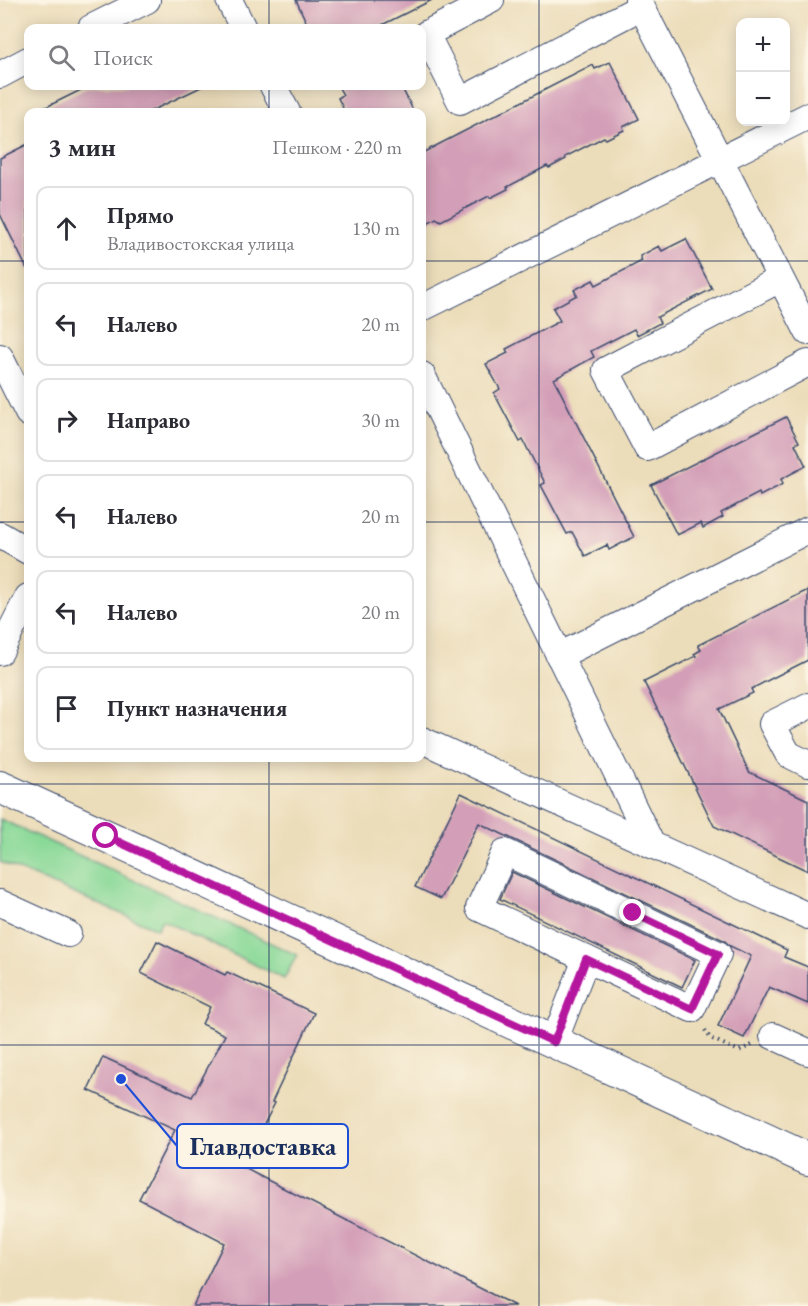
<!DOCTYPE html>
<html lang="ru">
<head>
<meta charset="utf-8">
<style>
  :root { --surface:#fff; --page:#f2f2f3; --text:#2b2b33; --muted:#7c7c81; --line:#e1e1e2 }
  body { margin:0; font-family:"EB Garamond",serif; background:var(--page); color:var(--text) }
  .controls { position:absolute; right:18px; top:18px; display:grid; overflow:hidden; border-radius:12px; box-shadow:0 3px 15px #0003 }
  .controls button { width:54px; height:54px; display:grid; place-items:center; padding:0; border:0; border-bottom:2px solid var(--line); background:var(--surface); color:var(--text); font:30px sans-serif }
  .stop { position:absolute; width:18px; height:18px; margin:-14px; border:4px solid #b5179e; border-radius:50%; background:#fff }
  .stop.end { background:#b5179e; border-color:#fff; box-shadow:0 2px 6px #0008 }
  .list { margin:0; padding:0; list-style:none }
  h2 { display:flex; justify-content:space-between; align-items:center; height:78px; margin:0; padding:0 24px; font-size:26px }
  h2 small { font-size:20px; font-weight:400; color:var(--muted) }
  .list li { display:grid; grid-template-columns:39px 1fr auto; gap:18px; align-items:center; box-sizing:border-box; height:84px; margin:0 12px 12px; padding:0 12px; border:2px solid var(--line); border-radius:12px }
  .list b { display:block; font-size:22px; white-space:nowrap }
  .list p { margin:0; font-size:20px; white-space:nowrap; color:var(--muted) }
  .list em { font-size:20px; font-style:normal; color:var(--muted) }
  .icon { flex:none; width:33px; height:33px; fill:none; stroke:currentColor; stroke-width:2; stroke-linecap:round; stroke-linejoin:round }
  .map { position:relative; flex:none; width:808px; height:1306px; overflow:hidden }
  .search { position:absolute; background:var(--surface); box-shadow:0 3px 15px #0003; left:24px; top:24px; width:402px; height:66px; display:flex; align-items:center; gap:15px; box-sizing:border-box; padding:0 21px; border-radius:12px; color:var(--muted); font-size:22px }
  .panel { position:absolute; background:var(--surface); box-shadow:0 3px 15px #0003; left:24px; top:108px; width:402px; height:654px; border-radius:12px }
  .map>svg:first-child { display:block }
  .green { fill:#8ad998; stroke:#52847b; stroke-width:1.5 }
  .building { fill:#d39eb7 }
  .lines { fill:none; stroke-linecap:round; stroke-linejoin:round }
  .minor-casing { stroke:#3a496c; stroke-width:28 }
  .major-casing { stroke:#3a496c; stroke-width:34 }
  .path { stroke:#3a496c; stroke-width:4; stroke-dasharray:1.5 4.5; stroke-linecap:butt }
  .minor { stroke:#fff; stroke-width:26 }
  .major { stroke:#fff; stroke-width:32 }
  .route { stroke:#b5179e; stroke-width:8 }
  .grid { fill:none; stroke:#1b2f5e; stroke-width:1.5; stroke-opacity:0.55 }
  .leader { fill:none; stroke:#1d4ed8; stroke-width:2 }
  .callout-dot { fill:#1d4ed8; stroke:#fcf5e5; stroke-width:2 }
  .callout { fill:#fcf5e5; stroke:#1d4ed8; stroke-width:2 }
  .callout-label { font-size:26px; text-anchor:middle; font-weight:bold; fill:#1b2f5e }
</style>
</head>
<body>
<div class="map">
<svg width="808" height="1306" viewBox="0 0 808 1306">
  <rect width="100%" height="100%" fill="#fcf5e5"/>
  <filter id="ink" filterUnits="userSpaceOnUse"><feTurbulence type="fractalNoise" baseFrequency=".0167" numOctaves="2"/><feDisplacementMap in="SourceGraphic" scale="12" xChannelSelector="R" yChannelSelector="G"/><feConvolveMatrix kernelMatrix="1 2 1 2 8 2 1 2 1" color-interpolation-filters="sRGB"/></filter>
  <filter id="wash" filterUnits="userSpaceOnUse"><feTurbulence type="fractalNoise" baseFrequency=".008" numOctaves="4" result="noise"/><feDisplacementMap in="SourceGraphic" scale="24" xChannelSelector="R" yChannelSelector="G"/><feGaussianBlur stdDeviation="1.35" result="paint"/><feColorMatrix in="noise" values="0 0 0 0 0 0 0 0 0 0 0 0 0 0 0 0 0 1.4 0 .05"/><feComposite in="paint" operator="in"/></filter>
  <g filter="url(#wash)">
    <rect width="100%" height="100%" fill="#ecddba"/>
    <!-- green -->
    <path class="green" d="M0,819L297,955L284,979L162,920L157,929L0,862Z"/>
    <g id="blocks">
      <!-- building -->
      <g class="building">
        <path d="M296,0H432L376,28H309Z"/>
        <path d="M610,62L639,119L623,127L624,130L606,139L604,137L565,157L566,159L549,168L547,166L507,187L508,189L490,198L489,196L441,221L436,218L422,226V153L593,65L595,69Z"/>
        <path d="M89,86H203L149,112H36Z"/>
        <path d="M338,86H401L414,112H345L338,98L343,95Z"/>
        <path d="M28,144V271L0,214V158Z"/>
        <path d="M686,239L712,289L657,317L660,323L637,335L634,329L591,351L594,357L554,379L634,537L609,550L607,545L585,556L572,532L567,534L541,485L545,483L523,440L520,442L494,393L500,389L486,364L508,353L506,349L560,321L553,308L577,295L574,290L593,280L596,285L642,261L640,256L659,246L662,251Z"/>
        <path d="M786,417L799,442L795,444L806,466L781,479L783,484L760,496L759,493L721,513L723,517L703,528L701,523L677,535L651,485Z"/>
        <path d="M808,590V660L751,689L753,693L719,709L749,772L808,800V871L714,826L644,682L696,656L694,654L701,650L698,645Z"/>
        <path d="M461,793L787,950L784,957L808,967V1004L769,987L744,1038L718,1026L751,956L730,946L724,940L479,823L441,899L415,887Z"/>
        <path d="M512,872L695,960L682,987L500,899Z"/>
        <path d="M157,941L225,975L227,972L314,1013L272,1102L275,1103L242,1167L515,1306H193L224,1243L139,1199L175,1130L88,1090L103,1057L192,1097L225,1035L202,1024L210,1007L141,973Z"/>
      </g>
    </g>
  </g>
  <g filter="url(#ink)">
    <use href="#blocks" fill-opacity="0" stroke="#3a496c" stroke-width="1.5"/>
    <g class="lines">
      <!-- minor casing -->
      <g class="minor-casing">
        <g id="minor">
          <path d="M229,0L243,28"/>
          <path d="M491,0L426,34L460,101L641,7"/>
          <path d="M638,0L808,332"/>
          <path d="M91,28L147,0"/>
          <path d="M0,75L28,60"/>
          <path d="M273,86L287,112"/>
          <path d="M780,279L606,370L647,448L808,363"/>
          <path d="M422,308L808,116"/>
          <path d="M0,357L28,413"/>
          <path d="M422,375L652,845"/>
          <path d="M0,535L28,551"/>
          <path d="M0,652L28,597"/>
          <path d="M559,656L808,530"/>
          <path d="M808,706L772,724L788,754L808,764"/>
          <path d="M422,740L808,916"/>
          <path d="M505,852L718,954L692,1009L479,908Z"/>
          <path d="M0,903L68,934"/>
          <path d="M773,1036L808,1052"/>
          <path d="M554,1042L586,959"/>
        </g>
      </g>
      <!-- major casing -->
      <g class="major-casing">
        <path id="major" d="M0,787L808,1159"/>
      </g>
      <!-- path -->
      <path class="path" d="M705,1030L710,1038L739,1051L752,1045"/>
      <!-- minor -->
      <use href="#minor" class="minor"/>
      <!-- major -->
      <use href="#major" class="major"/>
    </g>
  </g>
  <g class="lines" filter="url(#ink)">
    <!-- route -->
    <path class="route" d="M106,836L554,1042L586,959L692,1009L718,954L633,913"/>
  </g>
  <!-- grid -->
  <path class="grid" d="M269,0V28M539,0V1306M269,86V112M0,261H28M422,261H808M0,522H28M422,522H808M269,758V1306M0,784H808M0,1045H808"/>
  <!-- callouts -->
  <path class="leader" d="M121 1079L177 1146"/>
  <circle class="callout-dot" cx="121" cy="1079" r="6"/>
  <rect class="callout" x="177" y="1124" width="171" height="44" rx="6"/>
  <g class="callout-label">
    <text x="263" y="1155">Главдоставка</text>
  </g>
</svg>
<div class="controls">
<button>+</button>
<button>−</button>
</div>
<div class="stop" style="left:106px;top:836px"></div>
<div class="stop end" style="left:633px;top:913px"></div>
<div class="search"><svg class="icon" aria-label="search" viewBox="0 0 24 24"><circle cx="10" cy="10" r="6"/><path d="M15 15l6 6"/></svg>Поиск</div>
<section class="panel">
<h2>3 мин<small>Пешком · 220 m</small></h2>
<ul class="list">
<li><svg class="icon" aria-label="ahead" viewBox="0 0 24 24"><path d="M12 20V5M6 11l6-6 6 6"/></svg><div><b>Прямо</b><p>Владивостокская улица</p></div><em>130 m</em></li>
<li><svg class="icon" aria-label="left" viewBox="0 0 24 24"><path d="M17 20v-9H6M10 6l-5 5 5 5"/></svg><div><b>Налево</b></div><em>20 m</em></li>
<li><svg class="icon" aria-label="right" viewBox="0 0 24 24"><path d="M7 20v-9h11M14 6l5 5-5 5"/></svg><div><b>Направо</b></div><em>30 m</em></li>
<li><svg class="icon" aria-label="left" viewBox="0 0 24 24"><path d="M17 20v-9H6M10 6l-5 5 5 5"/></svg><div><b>Налево</b></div><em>20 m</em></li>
<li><svg class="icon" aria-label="left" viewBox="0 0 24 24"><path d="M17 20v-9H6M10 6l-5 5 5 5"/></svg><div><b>Налево</b></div><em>20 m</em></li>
<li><svg class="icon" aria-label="arrive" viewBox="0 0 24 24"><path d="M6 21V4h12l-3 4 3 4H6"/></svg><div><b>Пункт назначения</b></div></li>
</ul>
</section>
</div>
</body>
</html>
